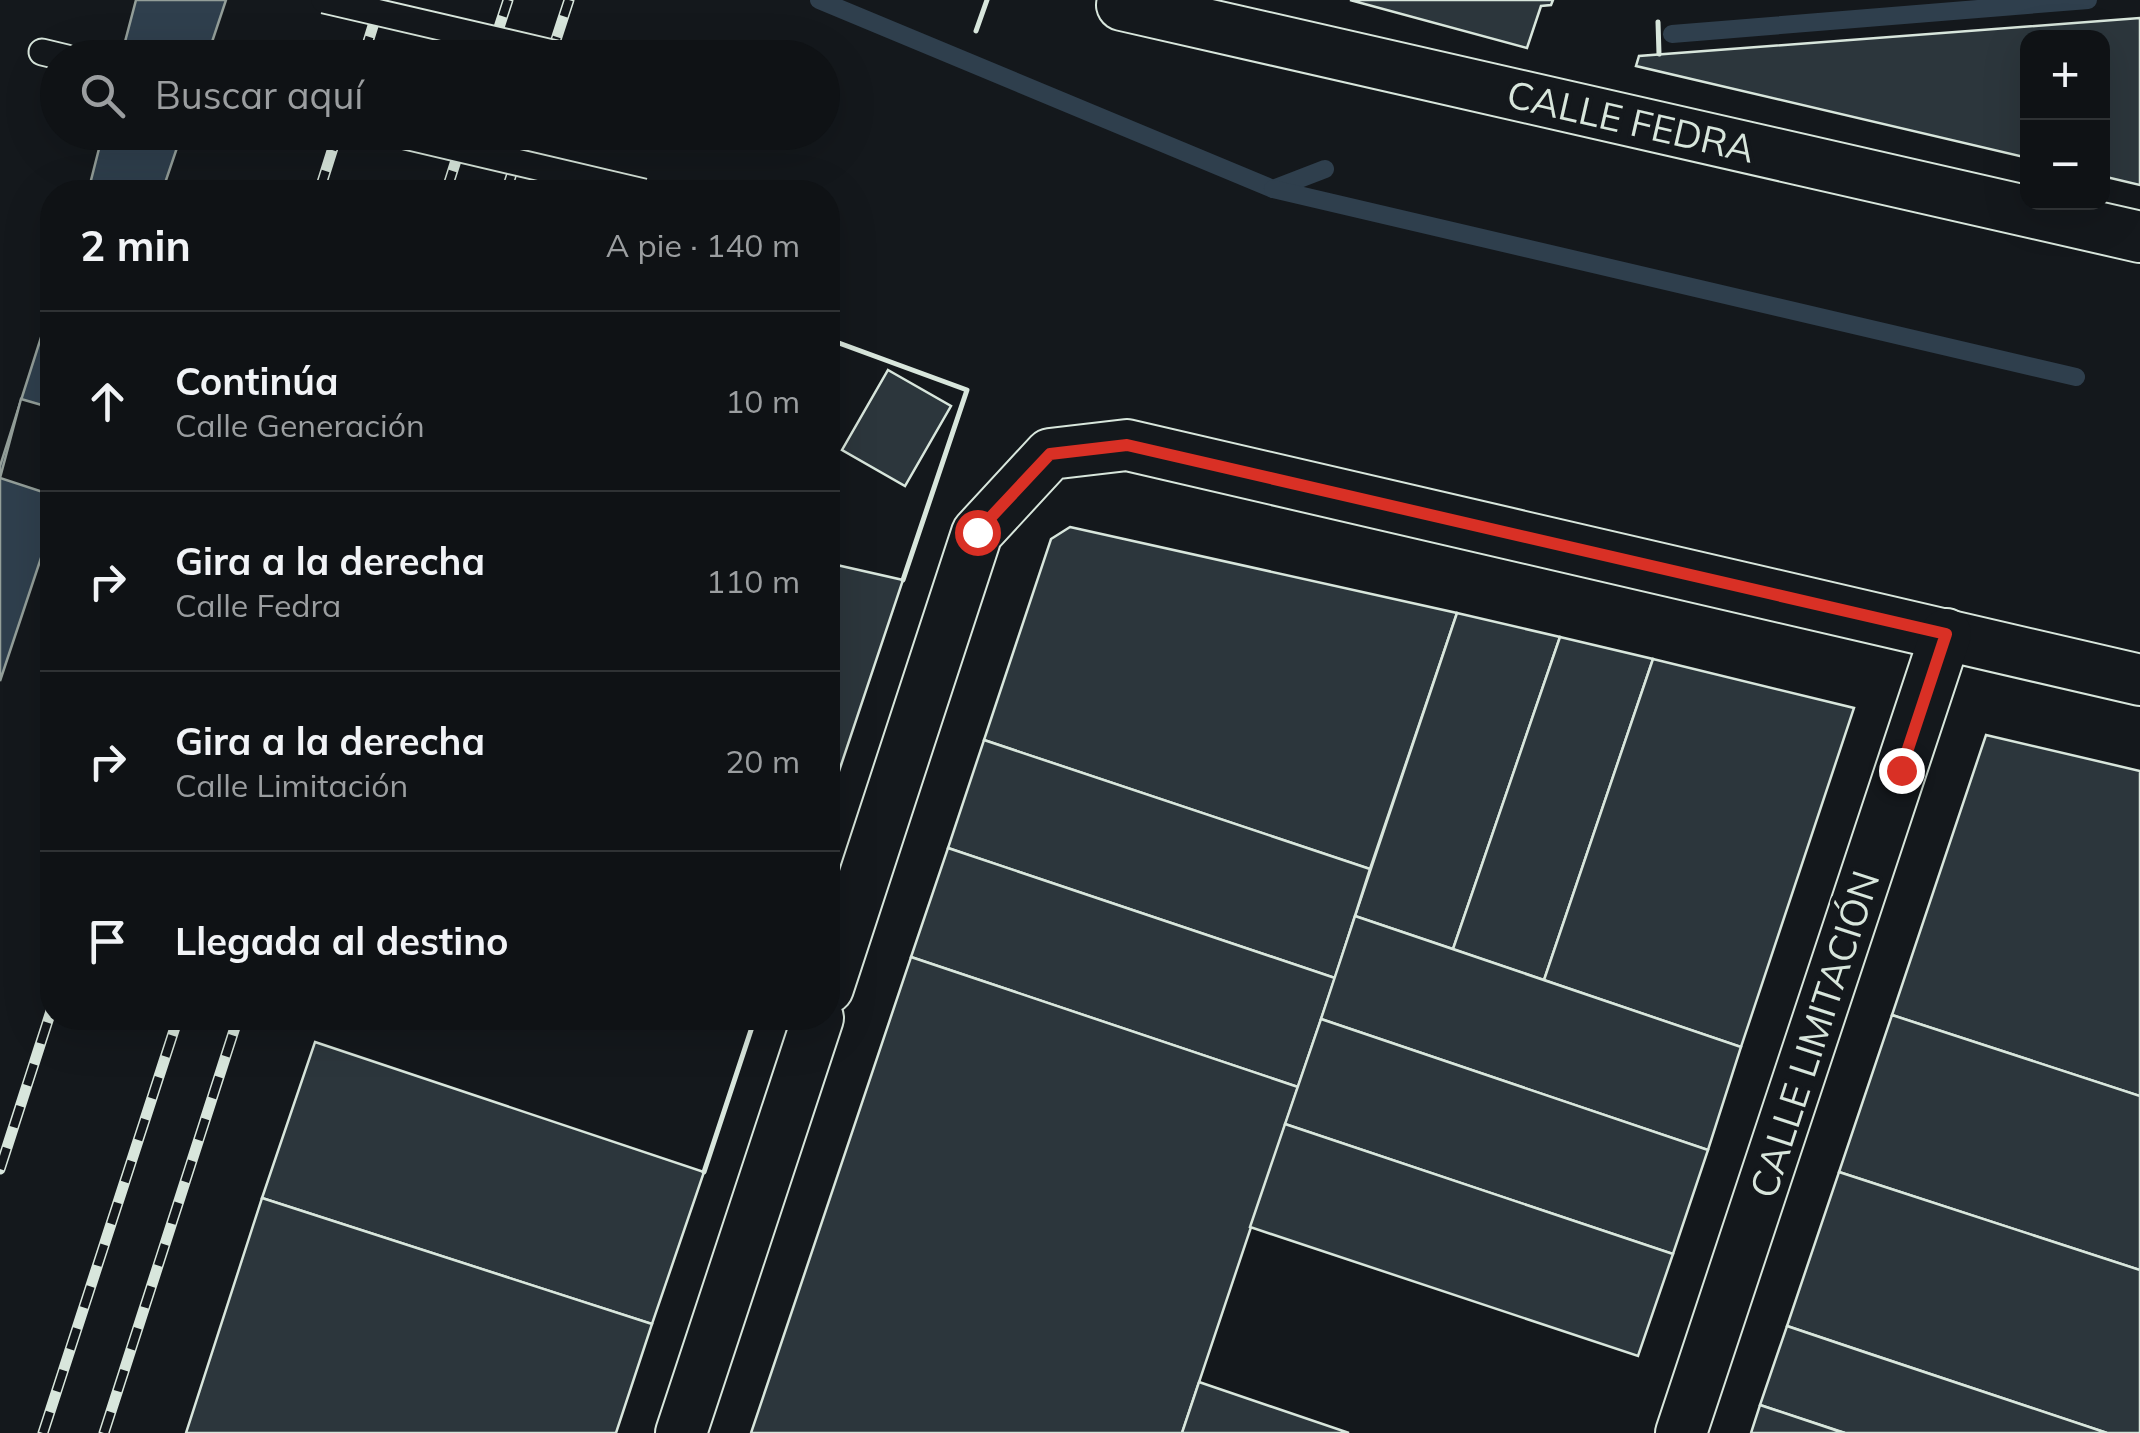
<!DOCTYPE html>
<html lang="es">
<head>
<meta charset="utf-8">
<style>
  :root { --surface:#0f1215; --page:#1d2022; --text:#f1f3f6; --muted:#9b9ea0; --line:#2f3234 }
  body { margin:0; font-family:Mulish,sans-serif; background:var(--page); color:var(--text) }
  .controls { position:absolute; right:30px; top:30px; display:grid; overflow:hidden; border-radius:20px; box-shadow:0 10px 40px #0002 }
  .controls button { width:90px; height:90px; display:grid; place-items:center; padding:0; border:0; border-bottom:2px solid var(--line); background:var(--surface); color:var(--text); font:50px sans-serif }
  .stop { position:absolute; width:30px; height:30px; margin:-22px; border:8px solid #d93025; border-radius:50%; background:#fff }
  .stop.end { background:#d93025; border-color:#fff; box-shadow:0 2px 10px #0008 }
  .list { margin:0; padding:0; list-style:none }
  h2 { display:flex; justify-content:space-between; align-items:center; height:130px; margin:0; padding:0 40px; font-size:42px }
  h2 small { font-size:32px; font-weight:400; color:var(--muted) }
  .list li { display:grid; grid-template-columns:65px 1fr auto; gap:30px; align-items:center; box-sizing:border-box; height:180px; padding:0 40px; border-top:2px solid var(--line) }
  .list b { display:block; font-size:38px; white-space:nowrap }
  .list p { margin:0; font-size:32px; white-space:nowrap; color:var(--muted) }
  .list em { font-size:32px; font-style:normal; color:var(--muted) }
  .icon { flex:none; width:55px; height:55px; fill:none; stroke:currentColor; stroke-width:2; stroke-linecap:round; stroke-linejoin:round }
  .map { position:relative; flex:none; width:2140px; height:1433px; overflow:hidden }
  .search { position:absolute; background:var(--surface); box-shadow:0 10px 40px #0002; left:40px; top:40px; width:800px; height:110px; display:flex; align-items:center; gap:25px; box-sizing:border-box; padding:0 35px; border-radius:55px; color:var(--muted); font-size:38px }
  .panel { position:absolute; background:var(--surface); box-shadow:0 10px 40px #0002; left:40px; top:180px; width:800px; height:850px; border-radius:40px }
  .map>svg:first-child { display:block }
  .water { fill:#2f3f4d; stroke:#939e99; stroke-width:2.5 }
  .pier { fill:#14181c; stroke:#939e99; stroke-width:2.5 }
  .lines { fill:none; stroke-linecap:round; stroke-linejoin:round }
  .stream { stroke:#2f3f4d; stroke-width:18 }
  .building { fill:#2c363c; stroke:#d8e6dc; stroke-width:2.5 }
  .service-casing { stroke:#d8e6dc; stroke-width:29 }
  .minor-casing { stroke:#d8e6dc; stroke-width:54 }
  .service { stroke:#14181c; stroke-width:25 }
  .minor { stroke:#14181c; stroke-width:50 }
  .rail-casing { stroke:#d8e6dc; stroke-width:11 }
  .rail { stroke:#14181c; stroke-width:8; stroke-dasharray:22; stroke-linecap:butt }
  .service-bridge-casing { stroke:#d8e6dc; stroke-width:29; stroke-linecap:butt }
  .service-bridge { stroke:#14181c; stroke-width:25 }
  .wall { stroke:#d8e6dc; stroke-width:5 }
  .route { stroke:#d93025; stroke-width:12 }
  .labels { text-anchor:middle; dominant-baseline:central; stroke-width:8; stroke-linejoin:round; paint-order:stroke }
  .street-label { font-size:38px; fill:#d8e6dc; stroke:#14181c }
</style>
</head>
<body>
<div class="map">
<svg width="2140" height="1433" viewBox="0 0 2140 1433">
  <rect width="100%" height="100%" fill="#14181c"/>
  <!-- water -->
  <g class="water">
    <path d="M136,0H226L207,57H121Z"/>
    <path d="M103,133H182L162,192H88Z"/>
    <path d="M52,303V525L0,681V466Z"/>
  </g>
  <!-- pier -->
  <path class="pier" d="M21,399L52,408V495L0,478Z"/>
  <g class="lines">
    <!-- stream -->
    <g class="stream">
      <path d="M819,0L1273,189L1325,169"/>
      <path d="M1672,34L2088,0"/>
      <path d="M1273,189L2076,377"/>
    </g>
  </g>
  <!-- building -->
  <g class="building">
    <path d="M1350,0H1553L1551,5L1541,6L1527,48Z"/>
    <path d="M2140,18V185L2102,176V38H2028V158L1636,66L1639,56Z"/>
    <path d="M888,370L951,406L905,486L842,450Z"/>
    <path d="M1070,527L1457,613L1370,869L984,740L1051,539Z"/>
    <path d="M828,563L903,580L828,804Z"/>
    <path d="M1457,613L1560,637L1453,949L1355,916Z"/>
    <path d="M1560,637L1653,659L1544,980L1453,949Z"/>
    <path d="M1653,659L1854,708L1741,1047L1544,980Z"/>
    <path d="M1986,735L2140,771V1096L1892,1015Z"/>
    <path d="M984,740L1370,869L1335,978L948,848Z"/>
    <path d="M948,848L1335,978L1298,1087L911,957Z"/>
    <path d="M1355,916L1741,1047L1708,1150L1321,1019Z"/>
    <path d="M911,957L1298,1087L1182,1433H751Z"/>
    <path d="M1892,1015L2140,1096V1270L1839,1172Z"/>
    <path d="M1321,1019L1708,1150L1673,1254L1285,1124Z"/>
    <path d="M315,1042L704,1172L652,1324L262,1198Z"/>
    <path d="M1285,1124L1673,1254L1638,1356L1250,1227Z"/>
    <path d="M1839,1172L2140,1270V1433H2107L1787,1326Z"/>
    <path d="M262,1198L652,1324L616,1433H186Z"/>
    <path d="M1787,1326L1864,1352L2107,1433H1845L1760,1405Z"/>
    <path d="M1199,1382L1349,1433H1182Z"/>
    <path d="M1760,1405L1838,1431L1845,1433H1751Z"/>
  </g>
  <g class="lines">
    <!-- service casing -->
    <g class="service-casing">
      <path id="service" d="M42,52L67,58"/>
    </g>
    <!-- minor casing -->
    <g class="minor-casing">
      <g id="minor">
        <path d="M1123,0L1122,5L2140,237"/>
        <path d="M828,988L977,533L1050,454L1127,445L2140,680"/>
        <path d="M681,1433L818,1018"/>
        <path d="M1681,1433L1946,634"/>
      </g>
    </g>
    <!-- service -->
    <use href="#service" class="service"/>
    <!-- minor -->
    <use href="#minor" class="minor"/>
    <!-- rail casing -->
    <g class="rail-casing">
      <g id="rail">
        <path d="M363,58L381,0"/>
        <path d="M489,58L508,0"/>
        <path d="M550,58L569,0"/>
        <path d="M319,192L338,132"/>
        <path d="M446,192L465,132"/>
        <path d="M506,192L525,132"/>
        <path d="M0,1169L52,1008"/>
        <path d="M43,1433L178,1018"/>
        <path d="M104,1433L238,1018"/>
      </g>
    </g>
    <!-- rail -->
    <use href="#rail" class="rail"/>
    <!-- service-bridge casing -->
    <g class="service-bridge-casing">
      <g id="service-bridge">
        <path d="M324,0L574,58"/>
        <path d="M388,132L644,192"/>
      </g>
    </g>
    <!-- service-bridge -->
    <use href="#service-bridge" class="service-bridge"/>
    <!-- wall -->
    <g class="wall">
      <path d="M1658,22L1659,54"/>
      <path d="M976,31L987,0"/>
      <path d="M828,339L967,390L903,580"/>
      <path d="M704,1172L755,1018"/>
    </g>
  </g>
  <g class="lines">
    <!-- route -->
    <path class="route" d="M977,532L1050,454L1127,445L1946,634L1901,770"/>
  </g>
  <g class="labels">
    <!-- street labels -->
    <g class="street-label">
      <text transform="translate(1631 121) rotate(13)">CALLE FEDRA</text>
      <text transform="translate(1814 1034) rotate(-72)">CALLE LIMITACIÓN</text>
    </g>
  </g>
</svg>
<div class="controls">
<button>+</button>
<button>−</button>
</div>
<div class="stop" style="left:977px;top:532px"></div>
<div class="stop end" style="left:1901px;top:770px"></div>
<div class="search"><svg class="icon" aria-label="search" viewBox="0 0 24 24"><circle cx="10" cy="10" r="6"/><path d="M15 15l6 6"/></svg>Buscar aquí</div>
<section class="panel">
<h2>2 min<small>A pie · 140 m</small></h2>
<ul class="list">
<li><svg class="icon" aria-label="ahead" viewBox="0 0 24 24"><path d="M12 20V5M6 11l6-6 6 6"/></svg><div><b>Continúa</b><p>Calle Generación</p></div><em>10 m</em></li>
<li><svg class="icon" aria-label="right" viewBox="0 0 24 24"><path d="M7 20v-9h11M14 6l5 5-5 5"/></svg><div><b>Gira a la derecha</b><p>Calle Fedra</p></div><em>110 m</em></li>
<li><svg class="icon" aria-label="right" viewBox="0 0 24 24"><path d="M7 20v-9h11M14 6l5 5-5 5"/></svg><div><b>Gira a la derecha</b><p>Calle Limitación</p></div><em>20 m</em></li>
<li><svg class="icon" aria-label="arrive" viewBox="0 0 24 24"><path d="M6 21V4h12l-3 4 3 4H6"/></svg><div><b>Llegada al destino</b></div></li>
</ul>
</section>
</div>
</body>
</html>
